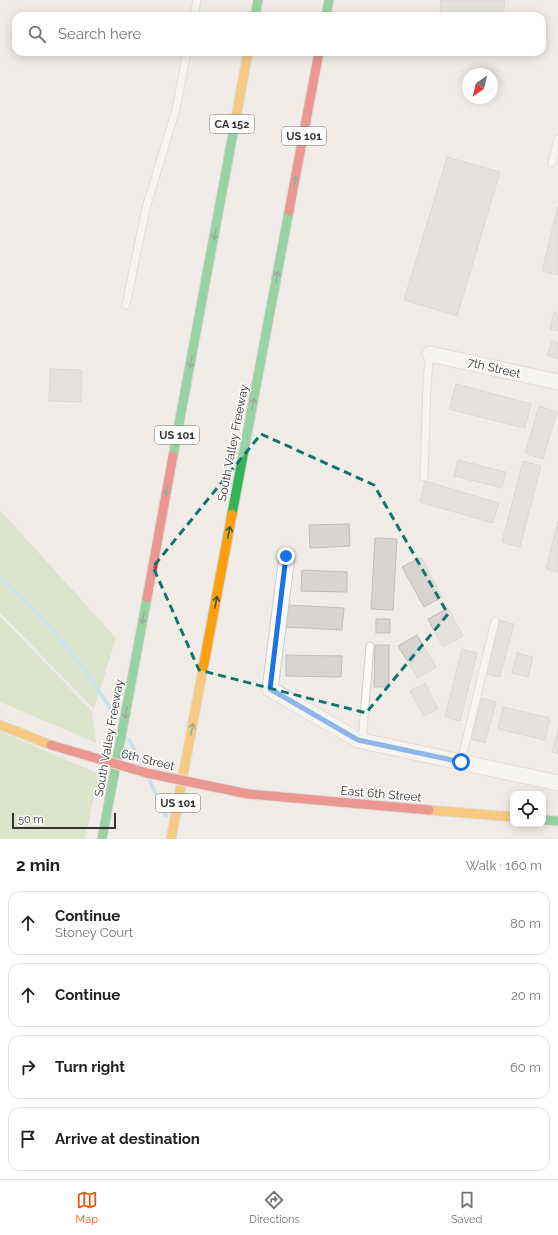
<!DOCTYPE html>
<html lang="en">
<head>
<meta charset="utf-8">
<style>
  :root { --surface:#fff; --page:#f6f6f6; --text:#202124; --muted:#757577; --line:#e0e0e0; --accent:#ea580c }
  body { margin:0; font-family:Raleway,sans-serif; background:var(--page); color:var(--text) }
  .controls { position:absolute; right:12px; bottom:12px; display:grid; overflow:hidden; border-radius:8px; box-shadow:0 2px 10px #0003 }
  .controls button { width:36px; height:36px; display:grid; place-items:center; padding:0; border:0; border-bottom:1px solid var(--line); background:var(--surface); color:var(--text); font:20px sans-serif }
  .compass { position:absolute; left:462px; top:68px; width:36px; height:36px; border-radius:50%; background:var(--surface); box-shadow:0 2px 10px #0003; rotate:214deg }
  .scale { position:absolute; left:12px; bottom:10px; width:104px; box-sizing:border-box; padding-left:4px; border:2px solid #36322f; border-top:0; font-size:11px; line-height:14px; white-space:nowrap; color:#36322f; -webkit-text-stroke:3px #fff; paint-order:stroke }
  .stop { position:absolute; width:12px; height:12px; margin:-9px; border:3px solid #1a73e8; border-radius:50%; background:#fff }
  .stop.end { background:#1a73e8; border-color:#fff; box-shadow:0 1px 4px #0008 }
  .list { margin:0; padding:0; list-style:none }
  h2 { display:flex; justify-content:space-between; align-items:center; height:52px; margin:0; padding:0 16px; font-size:17px }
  h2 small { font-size:13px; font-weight:400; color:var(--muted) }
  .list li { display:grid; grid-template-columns:26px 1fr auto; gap:12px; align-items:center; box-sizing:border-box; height:64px; margin:0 8px 8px; padding:0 8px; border:1px solid var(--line); border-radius:12px }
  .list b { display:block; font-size:15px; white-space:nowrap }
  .list p { margin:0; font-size:13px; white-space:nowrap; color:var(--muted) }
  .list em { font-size:13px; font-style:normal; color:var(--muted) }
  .icon { flex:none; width:22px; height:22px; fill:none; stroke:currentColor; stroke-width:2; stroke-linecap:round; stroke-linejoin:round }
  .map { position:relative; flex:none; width:558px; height:839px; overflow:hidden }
  .search { position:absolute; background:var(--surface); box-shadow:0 2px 10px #0003; left:12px; right:12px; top:12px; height:44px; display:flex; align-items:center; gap:10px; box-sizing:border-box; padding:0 14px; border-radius:12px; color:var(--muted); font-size:15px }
  .sheet { height:340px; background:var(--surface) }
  nav { display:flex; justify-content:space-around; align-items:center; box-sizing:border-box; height:56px; border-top:1px solid var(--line); background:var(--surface); font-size:11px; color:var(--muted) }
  nav a { display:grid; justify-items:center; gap:2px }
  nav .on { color:var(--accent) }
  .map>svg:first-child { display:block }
  .green { fill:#c4dbac }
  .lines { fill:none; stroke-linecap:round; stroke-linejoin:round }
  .stream { stroke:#a3d3f2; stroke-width:4 }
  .building { fill:#d8d4d1; stroke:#c1bdb9 }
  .lane-casing { stroke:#cdc9c5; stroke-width:9 }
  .street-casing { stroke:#cdc9c5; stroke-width:17 }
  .fast-casing { stroke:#cdc9c5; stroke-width:11 }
  .slow-casing { stroke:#cdc9c5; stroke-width:11 }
  .jam-casing { stroke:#cdc9c5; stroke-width:11 }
  .lane { stroke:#fdfcfb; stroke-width:7 }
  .street { stroke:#fdfcfb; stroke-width:15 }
  .fast { stroke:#30b455; stroke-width:9 }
  .slow { stroke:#ff9f0a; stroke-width:9 }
  .jam { stroke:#e5322d; stroke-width:9 }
  .jam-bridge-casing { stroke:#cdc9c5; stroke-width:11; stroke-linecap:butt }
  .jam-bridge { stroke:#e5322d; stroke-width:9 }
  .oneway { stroke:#34603c }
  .route { stroke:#1a73e8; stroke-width:5 }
  .marked { fill:none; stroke:#0f766e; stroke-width:3; stroke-dasharray:8 5; stroke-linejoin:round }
  .labels { text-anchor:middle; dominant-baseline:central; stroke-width:3; stroke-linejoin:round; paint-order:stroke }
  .shield { fill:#fff; stroke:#72706d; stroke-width:1 }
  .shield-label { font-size:11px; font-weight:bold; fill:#36322f }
  .street-label { font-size:12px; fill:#36322f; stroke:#fff }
</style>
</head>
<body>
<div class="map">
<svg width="558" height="839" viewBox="0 0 558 839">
  <rect width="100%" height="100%" fill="#f1ece7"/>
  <!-- green -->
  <g class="green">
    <path d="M0,510L116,638L94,709L0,613Z"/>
    <path d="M0,616L92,711L96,743L0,702Z"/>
    <path d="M0,731L99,774L85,839H0Z"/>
  </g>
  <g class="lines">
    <!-- stream -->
    <g class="stream">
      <path d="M0,578C46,618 85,665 116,718"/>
      <path d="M129,740L142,764"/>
      <path d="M150,781L166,816"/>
    </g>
  </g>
  <!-- building -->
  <g class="building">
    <path d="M441,0H505L503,16H440Z"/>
    <path d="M447,157L500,172L457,316L404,300Z"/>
    <path d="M558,206V275L542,271Z"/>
    <path d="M554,312L558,313V331L550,329Z"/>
    <path d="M552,341L558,343V359L547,355Z"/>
    <path d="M50,369L82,370L81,402L49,401Z"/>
    <path d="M456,384L531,404L525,428L449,409Z"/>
    <path d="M539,406L557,412L543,459L525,453Z"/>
    <path d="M458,460L506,472L502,488L454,476Z"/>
    <path d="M523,461L541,466L520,547L502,542Z"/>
    <path d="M425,481L499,503L493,523L420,502Z"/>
    <path d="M558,521V572L546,569Z"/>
    <path d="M349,524L350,546L310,548L309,525Z"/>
    <path d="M375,538L397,539L393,610L371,609Z"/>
    <path d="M421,557L442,597L424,607L402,567Z"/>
    <path d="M302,570L347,572V592L301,591Z"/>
    <path d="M288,605L344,608L342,630L286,627Z"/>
    <path d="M448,608L463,636L443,647L428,619Z"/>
    <rect x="376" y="619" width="14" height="14"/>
    <path d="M499,620L514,624L500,677L486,674Z"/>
    <path d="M417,635L436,667L418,678L398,646Z"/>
    <path d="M375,645H389V687H374Z"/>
    <path d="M462,649L477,653L460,721L445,717Z"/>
    <path d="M517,653L533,657L528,677L512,673Z"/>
    <path d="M286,655L342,656L341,677L286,676Z"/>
    <path d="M425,683L438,709L424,716L410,691Z"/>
    <path d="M482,698L496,702L485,743L471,739Z"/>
    <path d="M503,707L550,718L545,740L498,729Z"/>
    <path d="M558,731V754L552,752Z"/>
  </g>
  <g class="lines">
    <!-- lane casing -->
    <g class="lane-casing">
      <g id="lane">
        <path d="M194,16L197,0"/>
        <path d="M552,163L558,139"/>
        <path d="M126,305L146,208L176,109L187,52"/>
        <path d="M424,477L427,382L430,354"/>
        <path d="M362,740L370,646"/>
        <path d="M461,762L495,621"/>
      </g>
    </g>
    <!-- street casing -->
    <g class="street-casing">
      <g id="street">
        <path d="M430,354L558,382"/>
        <path d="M287,556L270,689L358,740L558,783"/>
      </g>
    </g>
    <!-- fast casing -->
    <g class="fast-casing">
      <g id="fast">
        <path d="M255,16L258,0"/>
        <path d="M326,16L329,0"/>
        <path d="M173,456L237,112"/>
        <path d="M232,514L289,211"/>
        <path d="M543,820L558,821"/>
        <path d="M102,839L147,598"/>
      </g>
    </g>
    <!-- slow casing -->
    <g class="slow-casing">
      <g id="slow">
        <path d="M237,112L248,52"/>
        <path d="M0,725L51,745"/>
        <path d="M429,810L513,817"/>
        <path d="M171,839L232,514"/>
      </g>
    </g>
    <!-- jam casing -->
    <g class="jam-casing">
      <g id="jam">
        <path d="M289,211L319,52"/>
        <path d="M147,598L173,456"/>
        <path d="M248,794L429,810"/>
      </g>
    </g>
    <!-- lane -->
    <use href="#lane" class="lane"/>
    <!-- street -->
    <use href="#street" class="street"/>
    <!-- fast -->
    <use href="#fast" class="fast"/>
    <!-- slow -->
    <use href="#slow" class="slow"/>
    <!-- jam -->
    <use href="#jam" class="jam"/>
    <!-- jam-bridge casing -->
    <g class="jam-bridge-casing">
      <path id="jam-bridge" d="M51,745L147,773L248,794"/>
    </g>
    <!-- jam-bridge -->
    <use href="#jam-bridge" class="jam-bridge"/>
  </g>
  <!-- one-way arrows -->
  <defs><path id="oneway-shaft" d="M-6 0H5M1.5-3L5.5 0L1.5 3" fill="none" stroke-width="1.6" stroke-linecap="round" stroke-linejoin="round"/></defs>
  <g class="oneway">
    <use href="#oneway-shaft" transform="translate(295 182) rotate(-79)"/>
    <use href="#oneway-shaft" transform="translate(215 234) rotate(101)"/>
    <use href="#oneway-shaft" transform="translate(277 277) rotate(-79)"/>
    <use href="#oneway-shaft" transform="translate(191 362) rotate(101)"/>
    <use href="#oneway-shaft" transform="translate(253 404) rotate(-79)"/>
    <use href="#oneway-shaft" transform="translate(167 490) rotate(101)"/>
    <use href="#oneway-shaft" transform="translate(229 532) rotate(-79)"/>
    <use href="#oneway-shaft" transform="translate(216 602) rotate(-79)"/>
    <use href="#oneway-shaft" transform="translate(143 618) rotate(101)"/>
    <use href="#oneway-shaft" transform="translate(126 713) rotate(100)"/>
    <use href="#oneway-shaft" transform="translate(192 729) rotate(-79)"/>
  </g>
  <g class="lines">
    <!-- route -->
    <path class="route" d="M286,556L270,689L358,740L461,762"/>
  </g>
  <!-- marked area -->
  <path d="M0 0H558V839H0ZM261,434L374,485L448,614L366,713L199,670L153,567Z" fill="#f1ece7" fill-opacity=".55" fill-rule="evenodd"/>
  <path class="marked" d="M261,434L374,485L448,614L366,713L199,670L153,567Z"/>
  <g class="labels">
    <!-- shield labels -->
    <g class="shield">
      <rect x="210" y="115" width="44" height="18" rx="3"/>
      <rect x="282" y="127" width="44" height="18" rx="3"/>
      <rect x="155" y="426" width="44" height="18" rx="3"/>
      <rect x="156" y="794" width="44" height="18" rx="3"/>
    </g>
    <g class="shield-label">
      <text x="232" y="124">CA 152</text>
      <text x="304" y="136">US 101</text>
      <text x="177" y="435">US 101</text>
      <text x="178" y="803">US 101</text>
    </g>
    <!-- street labels -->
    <g class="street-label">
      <text transform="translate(494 368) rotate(13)">7th Street</text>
      <text transform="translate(233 443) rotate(-79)">South Valley Freeway</text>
      <text transform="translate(109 738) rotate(-80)">South Valley Freeway</text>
      <text transform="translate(148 760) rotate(14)">6th Street</text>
      <text transform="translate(381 794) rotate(5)">East 6th Street</text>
    </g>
  </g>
</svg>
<div class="controls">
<button><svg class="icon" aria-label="locate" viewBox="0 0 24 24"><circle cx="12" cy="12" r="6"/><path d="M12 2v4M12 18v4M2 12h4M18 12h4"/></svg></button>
</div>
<svg class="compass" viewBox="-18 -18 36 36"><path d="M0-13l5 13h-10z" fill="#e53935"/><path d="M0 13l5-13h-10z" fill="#757577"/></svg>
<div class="scale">50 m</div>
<div class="stop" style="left:461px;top:762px"></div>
<div class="stop end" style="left:286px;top:556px"></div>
<div class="search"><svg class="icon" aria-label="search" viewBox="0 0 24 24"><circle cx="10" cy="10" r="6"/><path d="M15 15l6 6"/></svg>Search here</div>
</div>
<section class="sheet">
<h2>2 min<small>Walk · 160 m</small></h2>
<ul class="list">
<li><svg class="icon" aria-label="ahead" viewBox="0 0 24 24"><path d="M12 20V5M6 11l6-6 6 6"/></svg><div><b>Continue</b><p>Stoney Court</p></div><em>80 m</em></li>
<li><svg class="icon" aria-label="ahead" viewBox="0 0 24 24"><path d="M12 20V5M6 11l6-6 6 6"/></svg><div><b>Continue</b></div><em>20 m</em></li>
<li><svg class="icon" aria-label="right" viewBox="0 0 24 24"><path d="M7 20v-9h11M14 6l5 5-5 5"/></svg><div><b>Turn right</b></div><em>60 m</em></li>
<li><svg class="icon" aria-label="arrive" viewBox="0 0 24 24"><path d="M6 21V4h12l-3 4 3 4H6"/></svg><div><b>Arrive at destination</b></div></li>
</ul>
</section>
<nav>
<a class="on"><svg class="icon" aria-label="map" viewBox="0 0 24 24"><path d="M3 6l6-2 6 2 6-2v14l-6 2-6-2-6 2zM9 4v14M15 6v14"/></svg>Map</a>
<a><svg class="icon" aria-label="directions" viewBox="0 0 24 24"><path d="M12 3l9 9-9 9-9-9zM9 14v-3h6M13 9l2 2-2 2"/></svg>Directions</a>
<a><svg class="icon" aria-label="saved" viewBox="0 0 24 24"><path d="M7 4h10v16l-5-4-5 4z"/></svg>Saved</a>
</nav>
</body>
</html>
